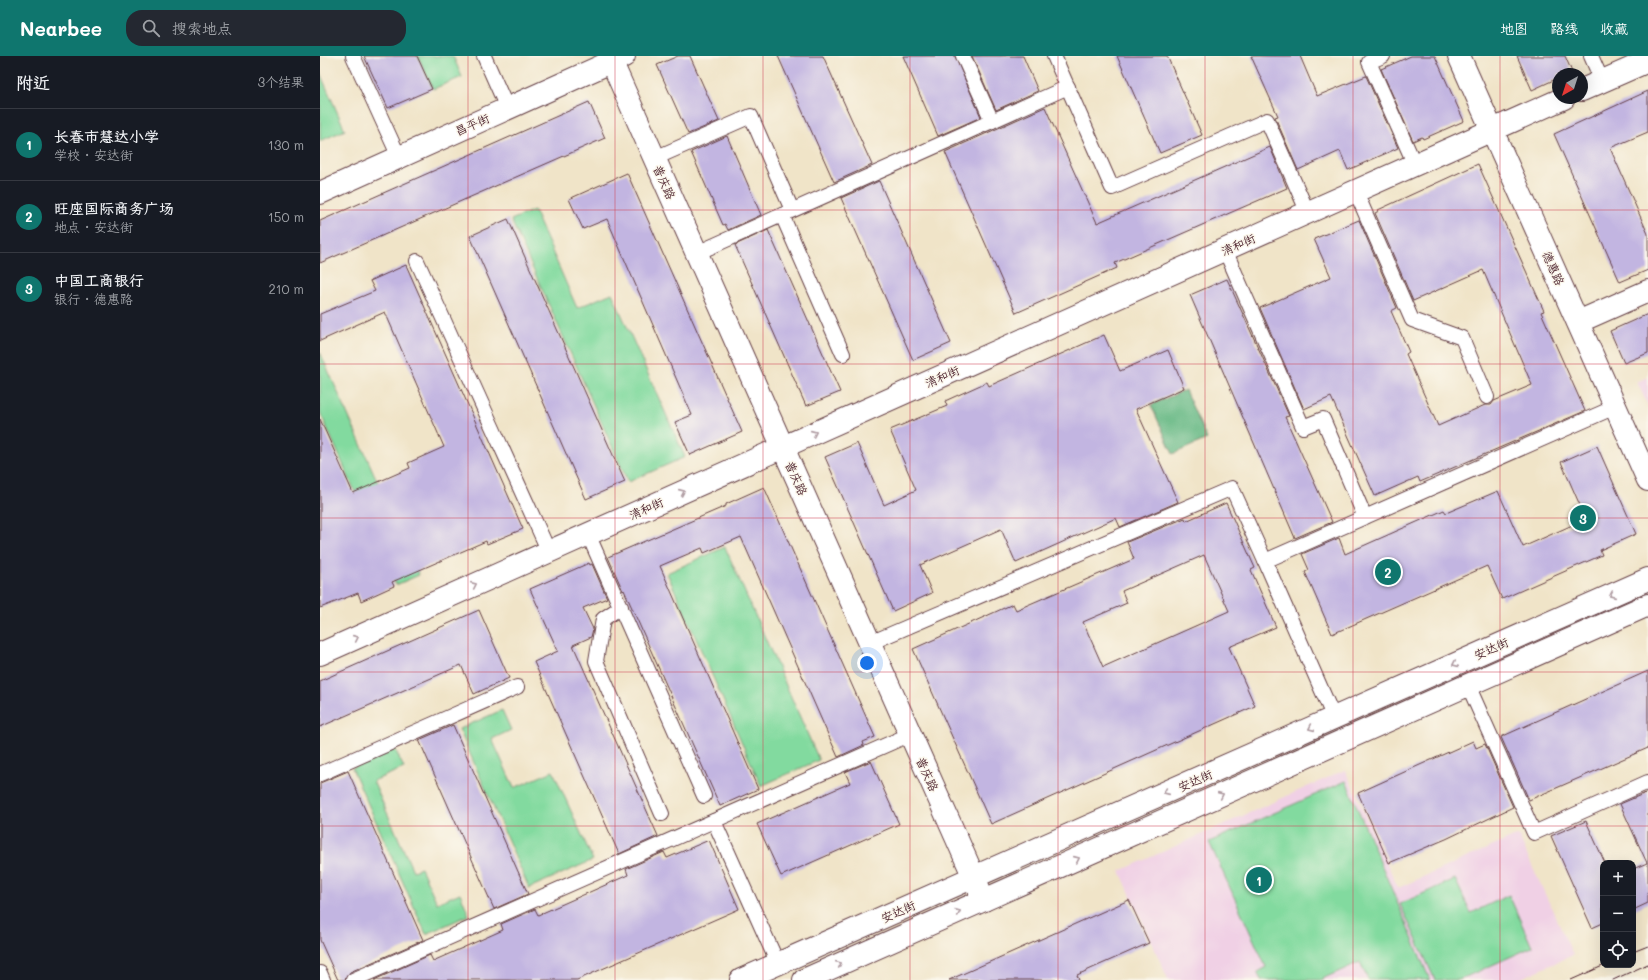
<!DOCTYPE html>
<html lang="zh">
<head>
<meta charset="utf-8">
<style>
  :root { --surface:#171b24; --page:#242831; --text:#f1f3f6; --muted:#9ea1a6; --line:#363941; --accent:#0f766e }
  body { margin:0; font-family:Mali,"LXGW WenKai TC",sans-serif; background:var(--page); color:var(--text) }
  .controls { position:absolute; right:12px; bottom:12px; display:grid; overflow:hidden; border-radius:8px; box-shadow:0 4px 16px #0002 }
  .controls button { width:36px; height:36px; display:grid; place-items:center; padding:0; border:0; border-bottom:1px solid var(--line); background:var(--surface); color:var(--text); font:20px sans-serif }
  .compass { position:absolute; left:1232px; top:12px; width:36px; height:36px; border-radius:50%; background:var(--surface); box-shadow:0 4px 16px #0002; rotate:219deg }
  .you { position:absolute; left:547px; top:607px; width:14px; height:14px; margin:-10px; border:3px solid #fff; border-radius:50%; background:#1a73e8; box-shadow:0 0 0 6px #1a73e833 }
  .badge { display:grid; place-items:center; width:26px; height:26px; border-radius:50%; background:var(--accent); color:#fff; font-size:13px; font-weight:700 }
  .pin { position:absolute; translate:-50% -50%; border:2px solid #fff; box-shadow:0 1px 4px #0006 }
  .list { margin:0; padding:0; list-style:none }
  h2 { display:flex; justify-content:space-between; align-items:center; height:52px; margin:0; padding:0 16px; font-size:17px }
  h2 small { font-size:13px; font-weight:400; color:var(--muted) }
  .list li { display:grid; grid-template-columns:26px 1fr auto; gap:12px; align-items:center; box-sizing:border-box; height:72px; padding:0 16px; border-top:1px solid var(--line) }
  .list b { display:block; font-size:15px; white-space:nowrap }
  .list p { margin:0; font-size:13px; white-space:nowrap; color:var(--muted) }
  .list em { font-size:13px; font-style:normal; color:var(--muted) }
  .icon { flex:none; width:22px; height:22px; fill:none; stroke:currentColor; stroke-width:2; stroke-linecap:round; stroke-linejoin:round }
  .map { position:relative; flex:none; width:1328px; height:924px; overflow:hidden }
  header { display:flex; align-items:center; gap:24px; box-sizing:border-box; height:56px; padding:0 20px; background:var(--accent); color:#fff }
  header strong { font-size:19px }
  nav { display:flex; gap:22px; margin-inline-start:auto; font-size:14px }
  .search { width:280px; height:36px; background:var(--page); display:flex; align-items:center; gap:10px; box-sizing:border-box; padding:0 14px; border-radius:16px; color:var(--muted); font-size:15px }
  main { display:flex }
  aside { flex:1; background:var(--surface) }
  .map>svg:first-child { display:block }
  .built { fill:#f0d0e5 }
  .green { fill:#82da9f; stroke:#667c65 }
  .forest { fill:#69ba86; stroke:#5a6c58 }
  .building { fill:#c2b5e1; fill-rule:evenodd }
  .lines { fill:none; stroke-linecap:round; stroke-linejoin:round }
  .service-casing { stroke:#633d43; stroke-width:16 }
  .minor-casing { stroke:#633d43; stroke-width:24 }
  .tertiary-casing { stroke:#633d43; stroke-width:24 }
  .primary-casing { stroke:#633d43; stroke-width:24 }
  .service { stroke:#fff; stroke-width:14 }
  .minor { stroke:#fff; stroke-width:22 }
  .tertiary { stroke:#fff; stroke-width:22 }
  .primary { stroke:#fff; stroke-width:22 }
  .tram { stroke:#4a1f2b; stroke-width:1 }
  .oneway { stroke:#ae9aa0 }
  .grid { fill:none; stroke:#d1495b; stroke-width:1; stroke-opacity:0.55 }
  .labels { text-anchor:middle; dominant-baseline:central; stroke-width:3; stroke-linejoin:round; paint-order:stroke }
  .street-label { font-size:12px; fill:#4a1f2b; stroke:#fbf7ec }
</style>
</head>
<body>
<header>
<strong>Nearbee</strong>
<div class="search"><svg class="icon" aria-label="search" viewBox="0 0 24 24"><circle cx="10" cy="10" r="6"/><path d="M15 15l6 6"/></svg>搜索地点</div>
<nav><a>地图</a><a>路线</a><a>收藏</a></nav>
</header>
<main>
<aside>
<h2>附近<small>3个结果</small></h2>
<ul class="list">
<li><span class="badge">1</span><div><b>长春市慧达小学</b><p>学校 · 安达街</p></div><em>130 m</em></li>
<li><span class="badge">2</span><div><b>旺座国际商务广场</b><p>地点 · 安达街</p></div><em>150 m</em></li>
<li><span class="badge">3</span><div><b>中国工商银行</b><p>银行 · 德惠路</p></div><em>210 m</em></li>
</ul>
</aside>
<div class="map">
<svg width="1328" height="924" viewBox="0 0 1328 924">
  <rect width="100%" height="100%" fill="#fbf7ec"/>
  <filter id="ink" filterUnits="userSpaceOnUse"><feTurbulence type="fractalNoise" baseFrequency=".025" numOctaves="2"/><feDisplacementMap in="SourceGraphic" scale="8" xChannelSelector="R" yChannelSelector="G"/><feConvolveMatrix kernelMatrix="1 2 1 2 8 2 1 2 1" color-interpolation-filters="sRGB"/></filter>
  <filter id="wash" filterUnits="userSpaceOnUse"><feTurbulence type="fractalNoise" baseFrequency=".012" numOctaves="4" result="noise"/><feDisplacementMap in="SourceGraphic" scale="16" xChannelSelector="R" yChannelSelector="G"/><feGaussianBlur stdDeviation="0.9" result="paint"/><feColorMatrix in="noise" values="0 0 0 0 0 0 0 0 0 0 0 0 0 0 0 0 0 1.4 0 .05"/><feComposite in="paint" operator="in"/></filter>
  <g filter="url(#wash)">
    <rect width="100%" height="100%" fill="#f0e4c8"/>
    <!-- built -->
    <g class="built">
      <path d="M1328,321V350L1317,326Z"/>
      <path d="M1025,714L1078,832L1198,779L1253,899L1197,924H847L848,923L800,815Z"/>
    </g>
    <!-- green -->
    <g class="green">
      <path d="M98,0H133L142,21L113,33Z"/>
      <path d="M0,17L25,74L0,85Z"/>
      <path d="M214,154L257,252L292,237L365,401L308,426L191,164Z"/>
      <path d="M0,296L99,519L76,529L0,356Z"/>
      <path d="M405,491L499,704L441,730L347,517Z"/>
      <path d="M182,654L191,674L172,683L194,732L233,715L273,804L209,832L139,673Z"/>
      <path d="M75,693L84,712L53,725L93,815L101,812L117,847L140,837L149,859L106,878L32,712Z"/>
      <path d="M1026,725L1110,924H1048L1040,906L1000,924H941L937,916L946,911L889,786Z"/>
      <path d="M1135,823L1151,857L1189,839L1212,891L1139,924H1115L1080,848Z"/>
    </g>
    <!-- forest -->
    <path class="forest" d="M865,334L887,383L853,398L831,349Z"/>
    <g id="blocks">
      <!-- building -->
      <g class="building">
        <path d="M44,0H97L112,33L68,52Z"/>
        <path d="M358,0H370L399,65L368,78L337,9Z"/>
        <path d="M458,0H503L552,109L514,126Z"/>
        <path d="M583,0H635L661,61L618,80Z"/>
        <path d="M652,0H703L718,35L676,54Z"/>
        <path d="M797,0H847L882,79L840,97Z"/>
        <path d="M931,0H980L997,40L1046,20L1078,92L1028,114L1020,95L978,114L955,61L958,60Z"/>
        <path d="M1091,0H1115L1144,65L1103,83L1102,81L1093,85L1061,13Z"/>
        <path d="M1197,0H1245L1252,16L1238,18V22L1212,34Z"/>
        <path d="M1328,35V76L1290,92L1328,178V214L1300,226L1234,78Z"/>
        <path d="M269,46L285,82L0,207V165Z"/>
        <path d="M725,51L777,167L950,91L967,132L795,207L797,212L696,257L625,96Z"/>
        <path d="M407,80L441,159L408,174L405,168L403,169L371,96Z"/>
        <path d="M1158,108L1224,255L1221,256L1265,355L1100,426L1098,421L1055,440L1011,341L984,353L940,252L1011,221L994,183L1039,164L1077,252L1071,255L1089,296L1086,298L1118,370L1165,349H1171L1174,345L1212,329L1163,214L1093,245L1055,157L1059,155L1058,154Z"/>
        <path d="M307,117L422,376L370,399L355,366L372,359L287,163L263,173L249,143Z"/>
        <path d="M559,125L631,287L593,304L521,142Z"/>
        <path d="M188,163L305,426L266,443L150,180Z"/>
        <path d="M448,174L520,336L486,350L415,189Z"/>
        <path d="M86,209L203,473L167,488L166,485L72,526L74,530L41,545L38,537L0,552V363L33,437L90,412L88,407L124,391L65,256L0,285V258L55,235L50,225Z"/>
        <path d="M907,223L969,360L965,361L1012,466L975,482L870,239Z"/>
        <path d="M1328,258V297L1304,307L1290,275Z"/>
        <path d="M784,279L800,315L848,294L864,332L816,353L858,446L800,471L796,462L696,507L681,473L600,509L612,537L573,555L505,401L537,387L564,449L596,434L570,374L627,350L625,345L667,326L669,330Z"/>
        <path d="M1277,390L1316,478L1280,494L1282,499L1182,543L1167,510L1012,578L985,516L989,514L982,498L1019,482L1025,498L1124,454L1126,457L1178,435L1203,491L1266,463L1241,406Z"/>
        <path d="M444,431L555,681L543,686L544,689L518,701L421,481L384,497L382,492L340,510L438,733L400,750L304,534L303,535L288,501L406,450V448Z"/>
        <path d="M906,447L935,512L931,514L956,571L909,591L935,650L671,768L593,593L693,548L696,554L814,503L807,486L865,462L866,465ZM884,499L909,555L783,611L763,566L807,547L802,535Z"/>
        <path d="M269,507L270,509L272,508L287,542L263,552L273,573L271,581L253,589L338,780L299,798L214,606L238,595L210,533Z"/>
        <path d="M159,554L189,622L154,638L141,609L0,671V625Z"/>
        <path d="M1328,615V692L1209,744L1181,681Z"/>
        <path d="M133,669L208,838L174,853L99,684Z"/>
        <path d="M1153,685L1156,692L1165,688L1193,751L1126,783L1069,807L1038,737Z"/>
        <path d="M551,705L579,768L461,820L437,768L530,727L525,716Z"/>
        <path d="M28,715L103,884L30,916L25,924H18L0,884V727Z"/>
        <path d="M1328,736V847L1313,854V813L1327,807L1300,748Z"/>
        <path d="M1266,765L1285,807H1283V867L1272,872L1231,780Z"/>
        <path d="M389,784L419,853L257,924H54L110,899L113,905L183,874L181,868L215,853L218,859L308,819L306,813L344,796L347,802Z"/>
        <path d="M809,844L829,887L757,919L759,924H629Z"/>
      </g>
    </g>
  </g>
  <g filter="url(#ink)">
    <use href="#blocks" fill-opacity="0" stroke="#633d43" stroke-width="1"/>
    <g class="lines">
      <!-- service casing -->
      <g class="service-casing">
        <g id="service">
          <path d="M33,0L79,101"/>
          <path d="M164,0L187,52"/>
          <path d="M643,0L672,65"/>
          <path d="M734,0L792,132L947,64L988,157"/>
          <path d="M1063,0L1049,6L1095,109"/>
          <path d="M1271,0L1282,25"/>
          <path d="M335,102L431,60L472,154"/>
          <path d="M1036,136L1092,264L1142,282L1167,341"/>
          <path d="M462,159L523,298"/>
          <path d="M905,194L983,371L1003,363L1045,461"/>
          <path d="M377,197L748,31"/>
          <path d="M97,205L229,496"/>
          <path d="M268,478L384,740"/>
          <path d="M945,505L1014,662"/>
          <path d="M301,551L283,563L276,605L342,758"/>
          <path d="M550,587L912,432L945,505L1295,351"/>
          <path d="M1148,629L1214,777L1328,726"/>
          <path d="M0,718L197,631"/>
          <path d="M394,765L458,908"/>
          <path d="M0,917L3,924"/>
          <path d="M33,924L591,678"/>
        </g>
      </g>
      <!-- minor casing -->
      <g class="minor-casing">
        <path id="minor" d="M1258,266L1328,235"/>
      </g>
      <!-- tertiary casing -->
      <g class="tertiary-casing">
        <g id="tertiary">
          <path d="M289,0L664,844"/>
          <path d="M1139,0L1328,424"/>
          <path d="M1262,34L1328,5"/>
          <path d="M0,137L304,0"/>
          <path d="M0,598L1244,42"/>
        </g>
      </g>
      <!-- primary casing -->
      <g class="primary-casing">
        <g id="primary">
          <path d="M421,924L1328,523"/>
          <path d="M484,924L1328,549"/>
        </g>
      </g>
      <!-- service -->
      <use href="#service" class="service"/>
      <!-- minor -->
      <use href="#minor" class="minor"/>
      <!-- tertiary -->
      <use href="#tertiary" class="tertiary"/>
      <!-- primary -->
      <use href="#primary" class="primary"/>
      <!-- tram -->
      <g class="tram">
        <path d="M1313,896L1328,890"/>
        <path d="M1251,924L1285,909"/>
        <path d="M1293,924L1328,908"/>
      </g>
    </g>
    <!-- one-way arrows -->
    <defs><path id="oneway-chevron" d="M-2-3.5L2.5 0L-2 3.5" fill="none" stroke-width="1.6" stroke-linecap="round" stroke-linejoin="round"/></defs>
    <g class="oneway">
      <use href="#oneway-chevron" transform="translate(494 377) rotate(-24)"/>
      <use href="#oneway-chevron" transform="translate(362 436) rotate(-24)"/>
      <use href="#oneway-chevron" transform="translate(154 529) rotate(-24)"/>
      <use href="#oneway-chevron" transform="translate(1292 539) rotate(156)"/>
      <use href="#oneway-chevron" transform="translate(36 582) rotate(-24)"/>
      <use href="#oneway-chevron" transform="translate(1135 608) rotate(156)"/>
      <use href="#oneway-chevron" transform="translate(991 672) rotate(156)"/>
      <use href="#oneway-chevron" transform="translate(846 736) rotate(156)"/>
      <use href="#oneway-chevron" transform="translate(901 739) rotate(-24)"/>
      <use href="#oneway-chevron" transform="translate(757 803) rotate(-24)"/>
      <use href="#oneway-chevron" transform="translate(638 856) rotate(-24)"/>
      <use href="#oneway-chevron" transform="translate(519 908) rotate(-24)"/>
    </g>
  </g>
  <!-- grid -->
  <path class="grid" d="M148,0V924M295,0V924M443,0V924M590,0V924M738,0V924M885,0V924M1033,0V924M1180,0V924M0,154H1328M0,308H1328M0,462H1328M0,616H1328M0,770H1328"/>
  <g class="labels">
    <!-- street labels -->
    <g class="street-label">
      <text transform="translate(152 68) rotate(-24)">昌平街</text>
      <text transform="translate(345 126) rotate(66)">普庆路</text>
      <text transform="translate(918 188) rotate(-24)">清和街</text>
      <text transform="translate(1234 212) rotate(66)">德惠路</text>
      <text transform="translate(622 320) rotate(-24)">清和街</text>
      <text transform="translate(477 422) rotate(66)">普庆路</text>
      <text transform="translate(326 452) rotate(-24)">清和街</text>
      <text transform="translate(1171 592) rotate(-24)">安达街</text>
      <text transform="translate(608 718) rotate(66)">普庆路</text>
      <text transform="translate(875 724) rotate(-24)">安达街</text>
      <text transform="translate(578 855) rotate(-24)">安达街</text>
    </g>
  </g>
</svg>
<div class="controls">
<button>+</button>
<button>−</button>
<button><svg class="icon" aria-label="locate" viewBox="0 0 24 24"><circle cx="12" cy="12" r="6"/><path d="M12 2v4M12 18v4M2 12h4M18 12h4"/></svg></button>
</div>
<svg class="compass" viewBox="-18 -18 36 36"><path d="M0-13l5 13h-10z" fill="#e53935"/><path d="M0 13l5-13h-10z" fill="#9ea1a6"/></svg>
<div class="you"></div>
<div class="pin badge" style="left:939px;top:824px">1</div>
<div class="pin badge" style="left:1068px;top:516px">2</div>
<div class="pin badge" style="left:1263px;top:462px">3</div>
</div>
</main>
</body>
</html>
